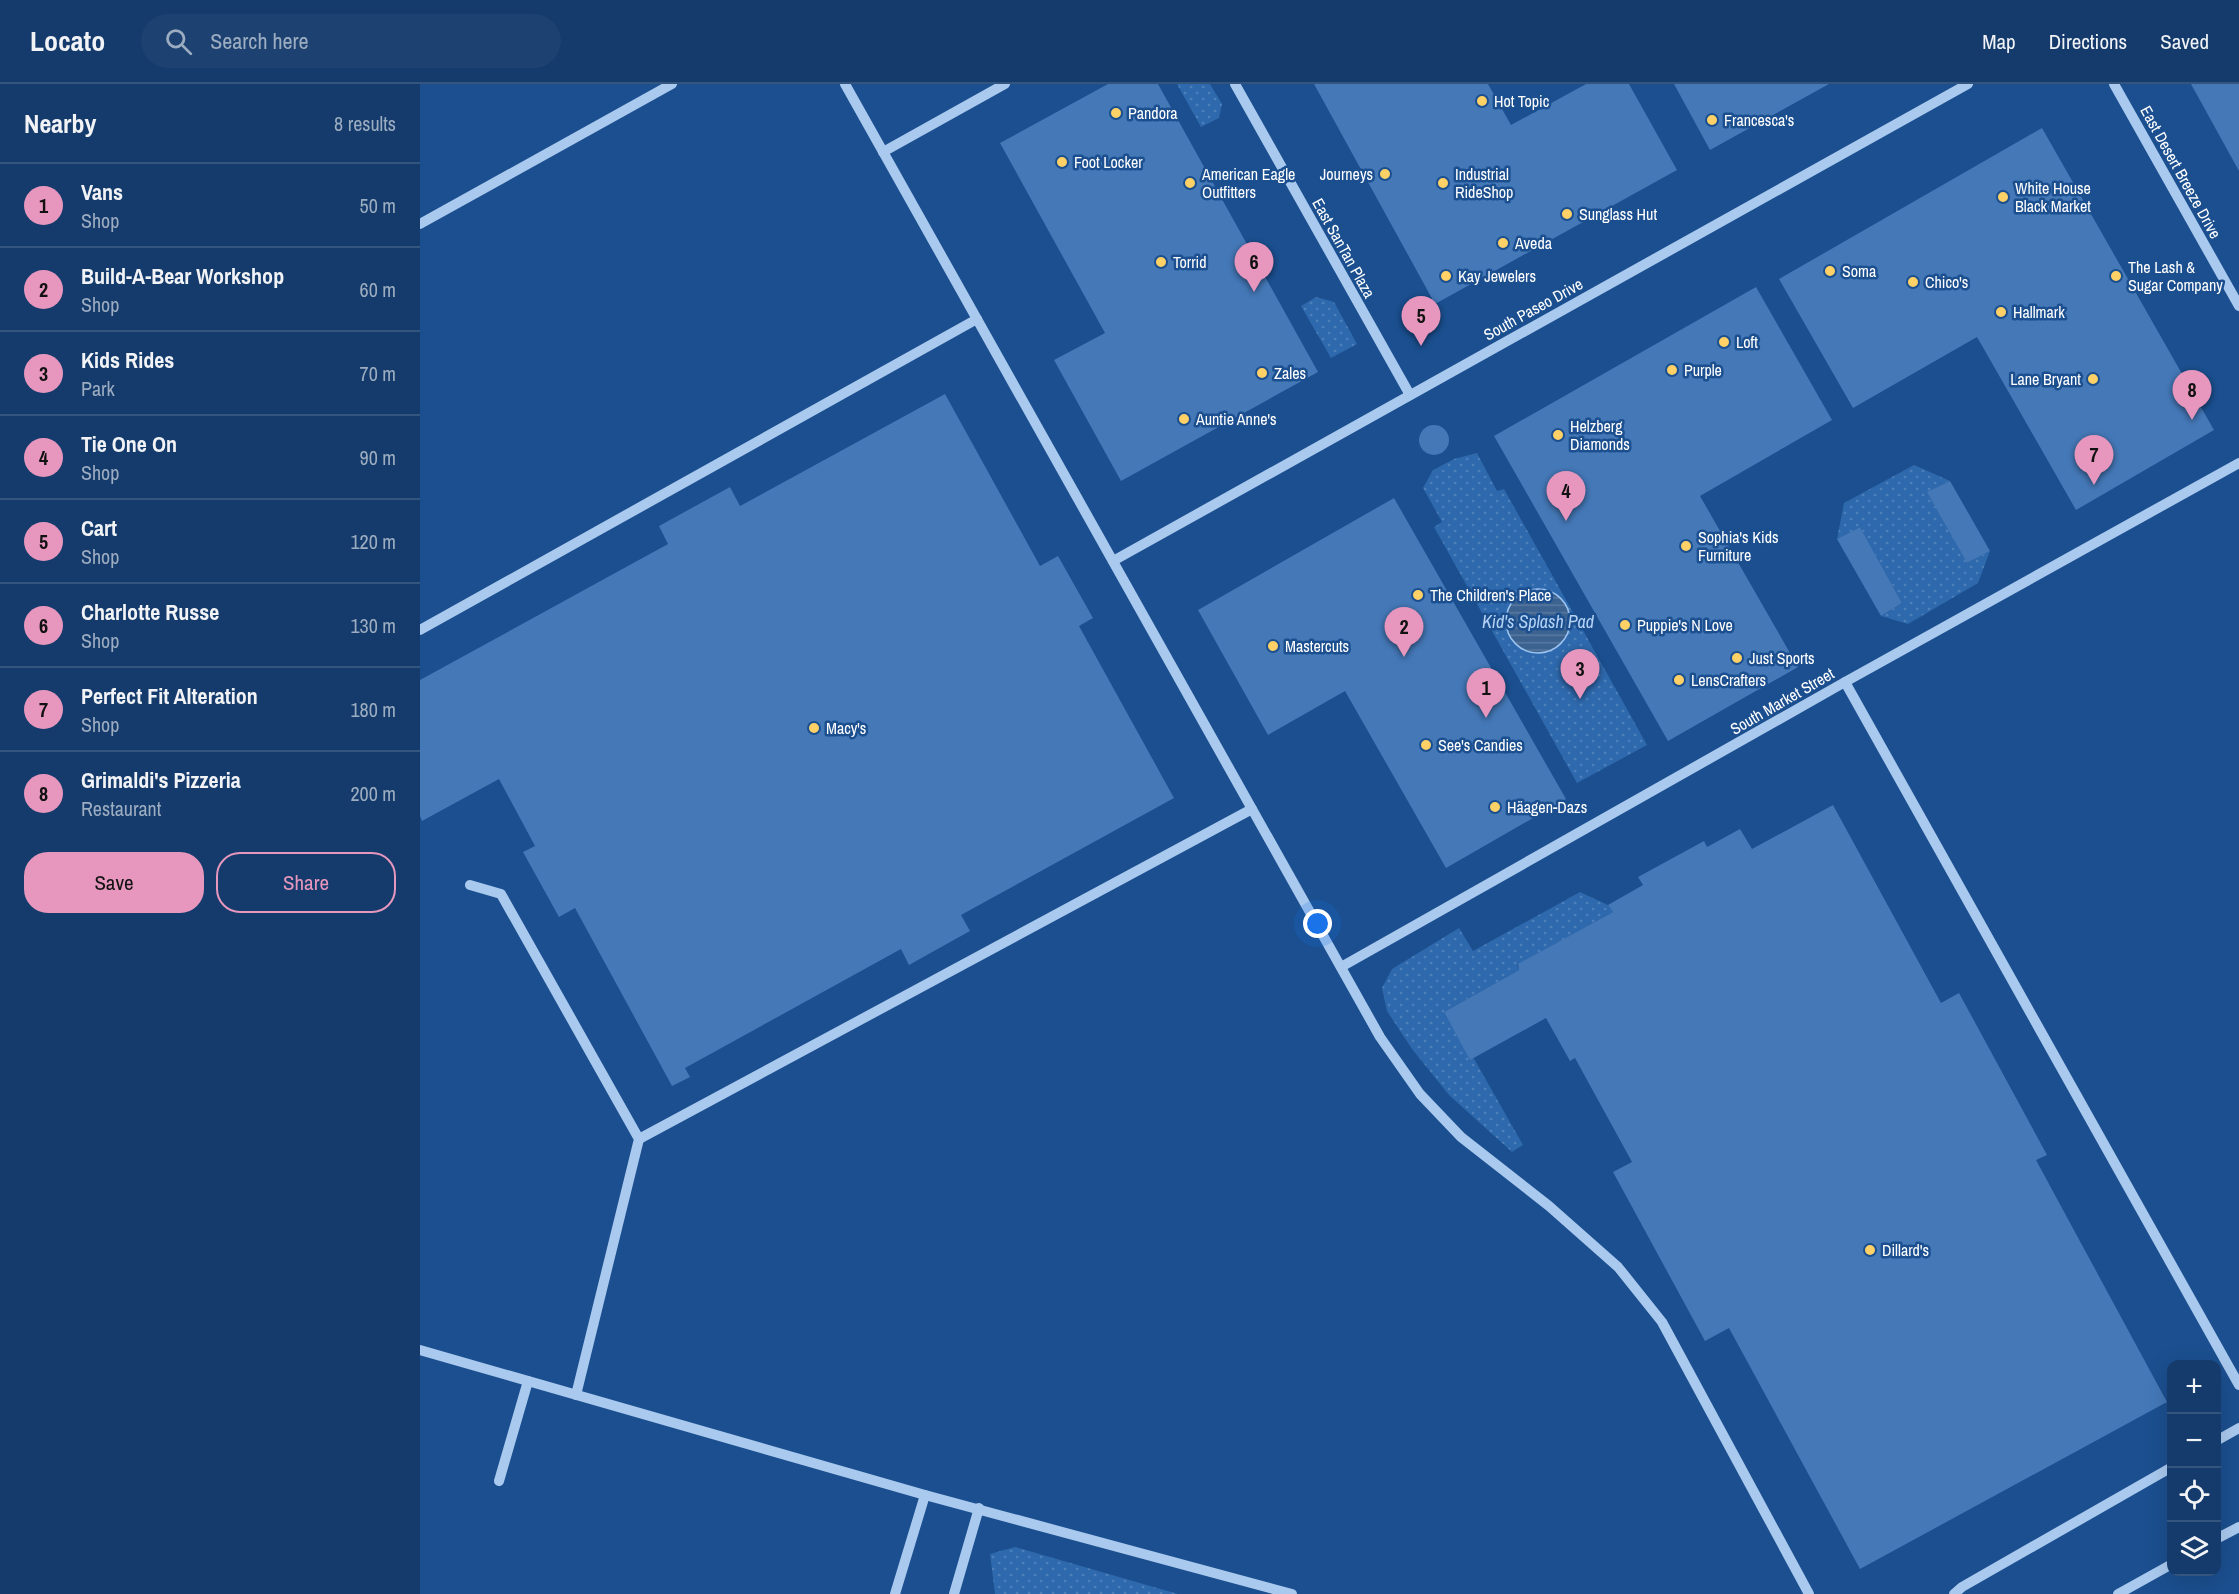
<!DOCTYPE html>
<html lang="en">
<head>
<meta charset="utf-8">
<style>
  :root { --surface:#143b6b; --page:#1d4271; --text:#f1f3f6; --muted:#9dadc1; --line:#33557e; --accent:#e797bd }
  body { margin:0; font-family:"Archivo Narrow",sans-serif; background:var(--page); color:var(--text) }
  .controls { position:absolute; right:18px; bottom:18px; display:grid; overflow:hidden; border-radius:12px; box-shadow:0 6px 24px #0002 }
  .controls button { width:54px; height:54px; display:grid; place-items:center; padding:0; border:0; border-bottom:2px solid var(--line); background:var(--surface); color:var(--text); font:30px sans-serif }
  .you { position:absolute; left:898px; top:840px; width:21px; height:21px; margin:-15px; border:4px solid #fff; border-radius:50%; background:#1a73e8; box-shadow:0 0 0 9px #1a73e833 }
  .badge { display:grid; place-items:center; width:39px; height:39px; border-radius:50%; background:var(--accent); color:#111; font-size:20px; font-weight:700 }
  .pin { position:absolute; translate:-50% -50px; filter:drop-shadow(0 2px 3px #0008) }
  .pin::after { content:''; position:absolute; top:32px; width:21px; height:18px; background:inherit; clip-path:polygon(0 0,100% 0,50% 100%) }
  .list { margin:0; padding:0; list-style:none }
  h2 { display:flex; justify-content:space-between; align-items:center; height:78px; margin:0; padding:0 24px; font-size:26px }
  h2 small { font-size:20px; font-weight:400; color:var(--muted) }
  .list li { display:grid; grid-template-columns:39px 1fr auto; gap:18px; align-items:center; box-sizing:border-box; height:84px; padding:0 24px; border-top:2px solid var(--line) }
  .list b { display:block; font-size:22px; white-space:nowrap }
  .list p { margin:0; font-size:20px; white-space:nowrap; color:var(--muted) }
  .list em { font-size:20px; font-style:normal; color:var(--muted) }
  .actions { display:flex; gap:12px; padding:18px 24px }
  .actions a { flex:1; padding:14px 0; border:2px solid var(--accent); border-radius:24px; text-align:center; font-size:21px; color:var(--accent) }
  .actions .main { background:var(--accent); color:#111 }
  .icon { flex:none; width:33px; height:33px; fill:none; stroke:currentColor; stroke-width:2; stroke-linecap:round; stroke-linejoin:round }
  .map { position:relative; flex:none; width:1819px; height:1510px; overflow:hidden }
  header { display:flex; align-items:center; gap:36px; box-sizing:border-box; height:84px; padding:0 30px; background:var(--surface); border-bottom:2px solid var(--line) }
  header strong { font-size:28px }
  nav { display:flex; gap:33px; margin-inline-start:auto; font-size:21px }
  .search { width:420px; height:54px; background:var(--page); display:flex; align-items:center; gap:15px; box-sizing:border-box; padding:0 21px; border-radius:33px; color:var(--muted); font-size:22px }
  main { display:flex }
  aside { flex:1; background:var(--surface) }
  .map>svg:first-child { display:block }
  .green { fill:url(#green-dots) }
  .water { fill:url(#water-rules); stroke:#9cc4f0; stroke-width:1.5 }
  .building { fill:#4478b7 }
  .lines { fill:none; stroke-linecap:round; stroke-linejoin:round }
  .minor { stroke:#a9c9ee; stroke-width:10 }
  .poi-dot { fill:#ffd166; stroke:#1b4f8f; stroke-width:2 }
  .labels { text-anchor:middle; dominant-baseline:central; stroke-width:5; stroke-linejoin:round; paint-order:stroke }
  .poi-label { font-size:16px; fill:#fff; stroke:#1b4f8f; text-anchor:start }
  .street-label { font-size:16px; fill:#fff; stroke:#1b4f8f }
  .water-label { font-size:18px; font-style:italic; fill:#b5d3f5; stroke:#1b4f8f }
</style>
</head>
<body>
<header>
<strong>Locato</strong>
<div class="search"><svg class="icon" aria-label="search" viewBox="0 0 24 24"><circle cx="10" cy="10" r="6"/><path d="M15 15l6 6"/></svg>Search here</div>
<nav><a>Map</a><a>Directions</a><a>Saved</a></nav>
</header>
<main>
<aside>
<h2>Nearby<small>8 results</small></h2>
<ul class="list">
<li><span class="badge">1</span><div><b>Vans</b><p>Shop</p></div><em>50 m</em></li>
<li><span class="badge">2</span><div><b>Build-A-Bear Workshop</b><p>Shop</p></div><em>60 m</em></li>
<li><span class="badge">3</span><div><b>Kids Rides</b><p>Park</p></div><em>70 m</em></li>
<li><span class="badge">4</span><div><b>Tie One On</b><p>Shop</p></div><em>90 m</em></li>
<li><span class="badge">5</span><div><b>Cart</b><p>Shop</p></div><em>120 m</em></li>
<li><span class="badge">6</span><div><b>Charlotte Russe</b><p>Shop</p></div><em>130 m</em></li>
<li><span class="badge">7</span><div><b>Perfect Fit Alteration</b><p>Shop</p></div><em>180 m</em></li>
<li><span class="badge">8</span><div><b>Grimaldi's Pizzeria</b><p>Restaurant</p></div><em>200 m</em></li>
</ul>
<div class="actions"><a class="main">Save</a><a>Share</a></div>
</aside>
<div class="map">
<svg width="1819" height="1510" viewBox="0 0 1819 1510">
  <defs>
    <pattern id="green-dots" width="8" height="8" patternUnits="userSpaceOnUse" patternTransform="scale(1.5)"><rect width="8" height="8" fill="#2e69ad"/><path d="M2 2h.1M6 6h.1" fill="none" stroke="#4d80b9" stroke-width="1.8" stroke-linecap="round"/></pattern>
    <pattern id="water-rules" width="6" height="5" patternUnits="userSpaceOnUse" patternTransform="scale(1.5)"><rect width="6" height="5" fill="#3c6290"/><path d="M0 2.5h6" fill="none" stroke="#597aa1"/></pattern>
  </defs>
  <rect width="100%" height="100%" fill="#1b4f8f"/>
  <!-- green -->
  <g class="green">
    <path d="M757,0H790L802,20L799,34L781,43Z"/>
    <path d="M896,213L914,218L937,260L911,274L881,222Z"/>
    <path d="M1057,369L1077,407L1084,405L1227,661L1157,699L1014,443L1022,438L1003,404L1013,386L1034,375Z"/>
    <path d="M1494,381L1530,397L1508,408L1547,479L1570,467L1558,499L1488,540L1461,532L1482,519L1440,443L1417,455L1424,419Z"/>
    <path d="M1160,808L1188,821L1193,828L1097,881L1099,886L1024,928L1050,975L1053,973L1103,1061L1092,1068L1029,1011L992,965L967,927L962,904L972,885L1039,844L1053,867Z"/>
    <path d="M595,1463L758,1510H575L570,1470Z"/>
  </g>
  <!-- water -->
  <circle class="water" cx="1118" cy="537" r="32"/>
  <!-- building -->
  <g class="building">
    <path d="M688,0H738L898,288L701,397L634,276L685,249L580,59Z"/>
    <path d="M894,0H1068L1091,41L1166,0H1209L1257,86L1015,220Z"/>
    <path d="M1254,0H1409L1290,66Z"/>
    <path d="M1771,0H1819V87Z"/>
    <path d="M1622,44L1794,346L1656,426L1557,253L1433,324L1359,195Z"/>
    <path d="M1336,203L1412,336L1280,412L1378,583L1248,657L1074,352Z"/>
    <path d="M525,310L620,482L638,472L673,534L659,542L754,714L541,831L550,847L489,881L481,865L265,984L270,993L252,1002L155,824L139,833L103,768L115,762L79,695L2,737L0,732V596L248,460L239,442L310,403L320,422Z"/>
    <circle cx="1014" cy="356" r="15"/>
    <path d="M1530,397L1570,467L1547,479L1507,408Z"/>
    <path d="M974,414L1146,715L1026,784L925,607L848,651L778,526Z"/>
    <path d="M1440,443L1482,519L1461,532L1417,455Z"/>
    <path d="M1413,721L1521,919L1539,909L1627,1071L1616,1076L1747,1318L1440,1485L1309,1244L1285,1257L1193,1088L1212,1078L1155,974L1150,977L1126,934L1050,976L1024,928L1099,886L1098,880L1193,828L1188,821L1223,801L1218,793L1284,757L1287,763L1320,745L1332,765Z"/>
  </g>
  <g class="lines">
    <!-- minor -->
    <g class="minor">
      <path d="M425,0L960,953L1000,1010L1041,1053L1129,1122L1198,1183L1242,1238L1389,1510"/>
      <path d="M815,0L990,311"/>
      <path d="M1694,0L1819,222"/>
      <path d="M463,68L585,0"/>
      <path d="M0,140L252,0"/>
      <path d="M693,477L1548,0"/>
      <path d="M0,546L557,235"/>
      <path d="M1425,598L1819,1301"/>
      <path d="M50,801L81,810L219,1055L156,1311"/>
      <path d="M921,883L1425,598L1819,379"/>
      <path d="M219,1055L832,725"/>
      <path d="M0,1266L505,1411L872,1510"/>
      <path d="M1796,1357L1819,1344"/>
      <path d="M79,1397L108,1297"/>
      <path d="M1796,1455L1819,1443"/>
      <path d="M475,1510L505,1411"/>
      <path d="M534,1510L559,1424"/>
      <path d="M1534,1510L1542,1503L1752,1383"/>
      <path d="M1698,1510L1752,1480"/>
    </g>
  </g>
  <!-- markers -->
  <g class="poi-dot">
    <circle cx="1062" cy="17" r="6"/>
    <circle cx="696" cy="29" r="6"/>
    <circle cx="1292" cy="36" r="6"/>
    <circle cx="642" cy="78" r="6"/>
    <circle cx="965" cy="90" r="6"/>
    <circle cx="770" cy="99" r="6"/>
    <circle cx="1023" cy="99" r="6"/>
    <circle cx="1583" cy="113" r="6"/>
    <circle cx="1147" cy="130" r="6"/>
    <circle cx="1083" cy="159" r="6"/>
    <circle cx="741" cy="178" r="6"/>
    <circle cx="1410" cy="187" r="6"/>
    <circle cx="1026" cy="192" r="6"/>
    <circle cx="1696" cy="192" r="6"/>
    <circle cx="1493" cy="198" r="6"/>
    <circle cx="1581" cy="228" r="6"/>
    <circle cx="1304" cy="258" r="6"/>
    <circle cx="1252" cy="286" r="6"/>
    <circle cx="842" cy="289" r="6"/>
    <circle cx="1673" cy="295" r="6"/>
    <circle cx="764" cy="335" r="6"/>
    <circle cx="1138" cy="351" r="6"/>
    <circle cx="1266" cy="462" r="6"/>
    <circle cx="998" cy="511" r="6"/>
    <circle cx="1205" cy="541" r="6"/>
    <circle cx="853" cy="562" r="6"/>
    <circle cx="1317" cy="574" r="6"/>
    <circle cx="1259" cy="596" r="6"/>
    <circle cx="394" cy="644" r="6"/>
    <circle cx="1006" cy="661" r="6"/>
    <circle cx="1075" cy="723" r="6"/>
    <circle cx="1450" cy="1166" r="6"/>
  </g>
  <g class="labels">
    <!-- poi labels -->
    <g class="poi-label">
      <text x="1074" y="17">Hot Topic</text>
      <text x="708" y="29">Pandora</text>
      <text x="1304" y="36">Francesca's</text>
      <text x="654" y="78">Foot Locker</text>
      <text x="782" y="90">American Eagle<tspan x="782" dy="18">Outfitters</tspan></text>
      <text x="953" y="90" text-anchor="end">Journeys</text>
      <text x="1035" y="90">Industrial<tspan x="1035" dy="18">RideShop</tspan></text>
      <text x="1595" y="104">White House<tspan x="1595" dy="18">Black Market</tspan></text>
      <text x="1159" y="130">Sunglass Hut</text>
      <text x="1095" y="159">Aveda</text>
      <text x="753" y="178">Torrid</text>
      <text x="1708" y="183">The Lash &amp;<tspan x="1708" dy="18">Sugar Company</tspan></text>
      <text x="1422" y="187">Soma</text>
      <text x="1038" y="192">Kay Jewelers</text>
      <text x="1505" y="198">Chico's</text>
      <text x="1593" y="228">Hallmark</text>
      <text x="1316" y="258">Loft</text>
      <text x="1264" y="286">Purple</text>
      <text x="854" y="289">Zales</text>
      <text x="1661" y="295" text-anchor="end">Lane Bryant</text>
      <text x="776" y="335">Auntie Anne's</text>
      <text x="1150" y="342">Helzberg<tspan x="1150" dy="18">Diamonds</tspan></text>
      <text x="1278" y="453">Sophia's Kids<tspan x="1278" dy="18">Furniture</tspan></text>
      <text x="1010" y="511">The Children's Place</text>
      <text x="1217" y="541">Puppie's N Love</text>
      <text x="865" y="562">Mastercuts</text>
      <text x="1329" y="574">Just Sports</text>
      <text x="1271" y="596">LensCrafters</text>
      <text x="406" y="644">Macy's</text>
      <text x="1018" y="661">See's Candies</text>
      <text x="1087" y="723">Häagen-Dazs</text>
      <text x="1462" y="1166">Dillard's</text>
    </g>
    <!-- street labels -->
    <g class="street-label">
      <text transform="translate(1761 88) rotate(61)">East Desert Breeze Drive</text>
      <text transform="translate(924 164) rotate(61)">East SanTan Plaza</text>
      <text transform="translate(1113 225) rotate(-29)">South Paseo Drive</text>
      <text transform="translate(1362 617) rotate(-30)">South Market Street</text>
    </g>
    <!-- water labels -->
    <g class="water-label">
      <text x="1118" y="537">Kid's Splash Pad</text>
    </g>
  </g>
</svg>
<div class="controls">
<button>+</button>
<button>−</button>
<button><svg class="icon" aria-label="locate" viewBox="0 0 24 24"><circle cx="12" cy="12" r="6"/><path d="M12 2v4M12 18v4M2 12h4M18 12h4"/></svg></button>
<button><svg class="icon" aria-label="layers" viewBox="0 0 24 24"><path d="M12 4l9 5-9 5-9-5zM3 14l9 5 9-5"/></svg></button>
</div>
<div class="you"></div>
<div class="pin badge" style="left:1066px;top:634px">1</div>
<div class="pin badge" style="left:984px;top:573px">2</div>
<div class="pin badge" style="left:1160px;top:615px">3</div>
<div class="pin badge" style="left:1146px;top:437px">4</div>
<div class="pin badge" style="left:1001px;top:262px">5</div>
<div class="pin badge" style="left:834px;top:208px">6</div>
<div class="pin badge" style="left:1674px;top:401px">7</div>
<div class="pin badge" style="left:1772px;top:336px">8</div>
</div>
</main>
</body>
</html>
